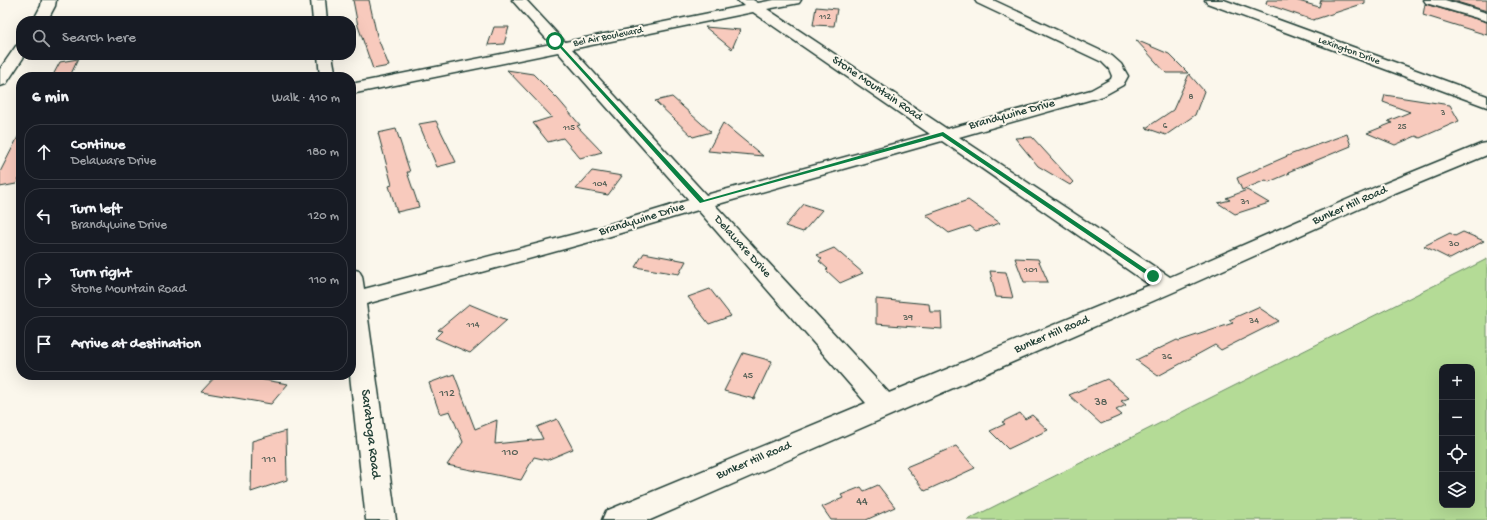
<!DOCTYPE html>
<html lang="en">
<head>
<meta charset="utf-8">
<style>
  :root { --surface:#171b24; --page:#20242c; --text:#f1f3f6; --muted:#9ea1a6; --line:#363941 }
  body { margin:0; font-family:"Gochi Hand",sans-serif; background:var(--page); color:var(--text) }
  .controls { position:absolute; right:12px; bottom:12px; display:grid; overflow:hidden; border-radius:8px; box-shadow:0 4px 16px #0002 }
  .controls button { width:36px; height:36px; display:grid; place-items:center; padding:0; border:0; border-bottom:1px solid var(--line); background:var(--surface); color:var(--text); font:20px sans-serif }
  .stop { position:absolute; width:12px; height:12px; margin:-9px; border:3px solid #0b8043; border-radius:50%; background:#fff }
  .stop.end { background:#0b8043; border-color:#fff; box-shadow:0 1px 4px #0008 }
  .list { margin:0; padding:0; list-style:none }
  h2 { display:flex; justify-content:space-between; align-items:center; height:52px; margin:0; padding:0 16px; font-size:17px }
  h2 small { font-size:13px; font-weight:400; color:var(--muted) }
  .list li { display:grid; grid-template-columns:26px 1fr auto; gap:12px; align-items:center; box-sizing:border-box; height:56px; margin:0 8px 8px; padding:0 8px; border:1px solid var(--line); border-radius:16px }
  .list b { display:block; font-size:15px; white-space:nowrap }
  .list p { margin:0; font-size:13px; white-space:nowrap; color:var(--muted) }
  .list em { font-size:13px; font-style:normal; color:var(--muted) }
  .icon { flex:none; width:22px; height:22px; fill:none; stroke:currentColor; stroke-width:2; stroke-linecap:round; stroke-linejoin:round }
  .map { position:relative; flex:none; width:1487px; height:520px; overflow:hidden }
  .search { position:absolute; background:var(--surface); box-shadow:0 4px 16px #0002; left:16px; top:16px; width:340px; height:44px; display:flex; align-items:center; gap:10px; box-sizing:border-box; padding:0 14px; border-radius:16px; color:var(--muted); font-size:15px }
  .panel { position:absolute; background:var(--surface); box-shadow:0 4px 16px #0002; left:16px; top:72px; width:340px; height:308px; border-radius:16px }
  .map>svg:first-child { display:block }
  .green { fill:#b4db96; stroke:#6a8c65; fill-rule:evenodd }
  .building { fill:#f8cabd; stroke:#1f3d34 }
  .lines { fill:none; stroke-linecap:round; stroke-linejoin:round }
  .minor-casing { stroke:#1f3d34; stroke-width:3 }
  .minor { fill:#fbf7ec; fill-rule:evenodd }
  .route { fill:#0b8043 }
  .labels { text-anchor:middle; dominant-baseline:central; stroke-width:4; stroke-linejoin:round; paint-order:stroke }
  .far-number-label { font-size:9px; fill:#556056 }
  .far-street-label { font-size:10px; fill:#1f3d34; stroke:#fbf7ec }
  .number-label { font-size:10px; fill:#556056 }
  .street-label { font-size:12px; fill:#1f3d34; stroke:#fbf7ec }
  .near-number-label { font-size:12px; fill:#556056 }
  .near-street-label { font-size:14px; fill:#1f3d34; stroke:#fbf7ec }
</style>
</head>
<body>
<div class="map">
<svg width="1487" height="520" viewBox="0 0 1487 520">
  <rect width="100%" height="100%" fill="#fbf7ec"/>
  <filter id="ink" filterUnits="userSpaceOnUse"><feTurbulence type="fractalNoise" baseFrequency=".025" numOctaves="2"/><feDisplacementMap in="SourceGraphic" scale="8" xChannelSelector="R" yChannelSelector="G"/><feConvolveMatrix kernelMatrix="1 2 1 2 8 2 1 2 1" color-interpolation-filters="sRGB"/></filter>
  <g filter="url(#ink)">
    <!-- green -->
    <path class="green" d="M1487,259V520H967ZM1442,367H1472V505H1442Z"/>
    <!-- building -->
    <g class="building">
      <path d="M353,0H369L377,36L389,66L373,69L358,26Z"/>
      <path d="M1267,0H1295L1319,7L1321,0H1365V3L1313,20L1266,4Z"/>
      <path d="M1450,0H1487V11Z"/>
      <path d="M1425,4L1487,22V35L1423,15Z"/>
      <path d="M816,7L837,9L834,26L813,25Z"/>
      <path d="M494,27H509L504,44L488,45Z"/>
      <path d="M705,27L740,30L732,49Z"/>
      <path d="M1136,40L1169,54L1188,73H1166Z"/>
      <path d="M78,59L70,76L52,77L60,62Z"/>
      <path d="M507,70L533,74L558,99L580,125L577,126L602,152L580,158L563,138L548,142L533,123L552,117Z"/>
      <path d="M1189,74L1204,91L1195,115L1166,135L1146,128L1173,110Z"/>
      <path d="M1385,95L1450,105L1459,121L1420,138L1416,136L1395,145L1367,133L1392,123L1388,121L1410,112L1383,102Z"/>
      <path d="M672,97L711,132L693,137L655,101Z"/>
      <path d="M436,121L456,162L437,167L419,124Z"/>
      <path d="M723,123L763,156L708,151Z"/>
      <path d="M396,129L410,172H407L419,207L397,212L389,186L392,185L378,133Z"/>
      <path d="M21,131V175L16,184L0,187V172Z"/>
      <path d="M1347,134L1351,146L1288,172L1290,173L1269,182L1266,180L1242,190L1237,178L1292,154Z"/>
      <path d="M1032,137L1073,182L1070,185L1038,166L1015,138Z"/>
      <path d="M592,171L622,176L608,195L576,189Z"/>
      <path d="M1247,190L1269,203L1235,214L1218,203L1230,200L1226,198Z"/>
      <path d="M968,200L1000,223L976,231L970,226L949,233L926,215Z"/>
      <path d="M804,204L822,210L803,232L785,226Z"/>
      <path d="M1463,232L1484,241L1450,259L1424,246L1450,233L1455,236Z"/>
      <path d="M834,248L863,273L840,283L826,270L828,269L819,261L822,259L817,255Z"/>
      <path d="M644,253L686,261L679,274L635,267Z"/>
      <path d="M1015,258L1038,259L1048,282H1024Z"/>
      <path d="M990,271L1006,272L1013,298L996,297Z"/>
      <path d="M710,289L731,316L709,324L688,297Z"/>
      <path d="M876,299L929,304L930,312H941L942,329L876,324Z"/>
      <path d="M469,304L507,320L470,353L435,338L442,331L438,330Z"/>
      <path d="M1258,307L1279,321L1221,350L1215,345L1158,376L1136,360L1177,340L1179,341L1233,323L1229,320Z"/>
      <path d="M743,353L772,361L754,399L724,391Z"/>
      <path d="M454,374L475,429L497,420L495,444L543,439L537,427L557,419L573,449L547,460L534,457L521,480L447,465L463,442L450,411L440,414L429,383Z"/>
      <path d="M217,375H235L288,384L271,404L201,392Z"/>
      <path d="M1107,379L1129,398L1121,401L1126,405L1116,410L1122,415L1101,424L1069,395Z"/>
      <path d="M1020,413L1025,419L1032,415L1048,430L1008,449L990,431L1005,424L1002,422Z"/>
      <path d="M286,431L287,480L251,492L252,441Z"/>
      <path d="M956,446L975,468L925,491L906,467Z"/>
      <path d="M878,485L895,507L866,520H831L822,507L843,498L841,495L861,487L864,491Z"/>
    </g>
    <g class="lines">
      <!-- minor casing -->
      <g class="minor-casing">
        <g id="minor">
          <path d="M42,0H56L55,6L47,21H33L41,6Z"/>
          <path d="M311,0H325L327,21H313Z"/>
          <path d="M512,0H526L565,42L744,6L737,0H753L758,3L774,0H801L799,3L767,9L947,129L1091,90L1111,79L1112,76L1109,69L1102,62L977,3L975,0H993L1112,56L1121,64L1128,76L1123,85L1103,96L959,137L1170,277L1376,187L1481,144L1487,143V155L1390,195L1176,291L650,520H602L606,511L866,403L698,210L604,238L366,304L396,520H366L350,375L351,269L359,271L362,276L364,289L590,230L689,200L558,52L351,94V84L551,44ZM753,12L930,134L706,195L572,49ZM942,141L1150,285L889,393L715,205Z"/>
          <path d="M1205,0H1224L1487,96V107L1207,3Z"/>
          <path d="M1424,0H1445L1487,13V21L1426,3Z"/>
          <path d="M21,45V55H25L6,84L0,86V69L16,46Z"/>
          <path d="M318,55H332L336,77H320Z"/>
        </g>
      </g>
      <!-- minor -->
      <use href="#minor" class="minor"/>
    </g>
  </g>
  <!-- route -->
  <path class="route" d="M553,40H556L704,200L943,132L1156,276L1150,277L942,136L700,203Z"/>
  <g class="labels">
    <!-- far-number labels -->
    <g class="far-number-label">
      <text x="825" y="17">112</text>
      <text x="1191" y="97">8</text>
      <text x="1443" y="113">3</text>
      <text x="1165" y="126">6</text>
      <text x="1402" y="127">25</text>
      <text x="569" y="128">115</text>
    </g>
    <!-- far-street labels -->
    <g class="far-street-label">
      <text transform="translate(608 37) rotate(-11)">Bel Air Boulevard</text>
      <text transform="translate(1349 51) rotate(20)">Lexington Drive</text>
    </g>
    <!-- number labels -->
    <g class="number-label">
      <text x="600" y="184">104</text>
      <text x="1245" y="202">31</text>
      <text x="1454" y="244">30</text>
      <text x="1031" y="270">101</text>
      <text x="908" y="318">39</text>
      <text x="1254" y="321">34</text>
      <text x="473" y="325">114</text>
      <text x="1167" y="357">36</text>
      <text x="748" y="376">45</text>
    </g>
    <!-- street labels -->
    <g class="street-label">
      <text transform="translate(877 89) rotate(34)">Stone Mountain Road</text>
      <text transform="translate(1012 115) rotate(-15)">Brandywine Drive</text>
      <text transform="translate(1350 206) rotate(-24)">Bunker Hill Road</text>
      <text transform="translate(642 220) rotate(-17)">Brandywine Drive</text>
      <text transform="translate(742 247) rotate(48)">Delaware Drive</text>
      <text transform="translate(1052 335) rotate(-23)">Bunker Hill Road</text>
      <text transform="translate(754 461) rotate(-23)">Bunker Hill Road</text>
    </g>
    <!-- near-number labels -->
    <g class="near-number-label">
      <text x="447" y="394">112</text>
      <text x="1101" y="403">38</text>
      <text x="510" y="453">110</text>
      <text x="269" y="460">111</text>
      <text x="862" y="502">44</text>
    </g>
    <!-- near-street labels -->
    <g class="near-street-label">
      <text transform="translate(370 434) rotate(83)">Saratoga Road</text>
    </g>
  </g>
</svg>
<div class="controls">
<button>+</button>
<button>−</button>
<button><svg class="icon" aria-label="locate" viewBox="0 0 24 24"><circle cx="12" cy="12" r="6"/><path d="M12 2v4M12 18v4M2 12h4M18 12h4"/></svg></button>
<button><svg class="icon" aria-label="layers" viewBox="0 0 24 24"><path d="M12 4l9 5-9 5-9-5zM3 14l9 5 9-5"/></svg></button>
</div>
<div class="stop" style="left:555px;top:41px"></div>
<div class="stop end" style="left:1153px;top:276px"></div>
<div class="search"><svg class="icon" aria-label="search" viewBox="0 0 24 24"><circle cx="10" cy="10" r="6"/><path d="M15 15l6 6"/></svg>Search here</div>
<section class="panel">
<h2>6 min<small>Walk · 410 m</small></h2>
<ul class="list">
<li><svg class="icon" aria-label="ahead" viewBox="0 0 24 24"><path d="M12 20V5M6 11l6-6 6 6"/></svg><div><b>Continue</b><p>Delaware Drive</p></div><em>180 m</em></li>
<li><svg class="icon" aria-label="left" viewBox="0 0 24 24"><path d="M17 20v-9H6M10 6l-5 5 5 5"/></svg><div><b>Turn left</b><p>Brandywine Drive</p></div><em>120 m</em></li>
<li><svg class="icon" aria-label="right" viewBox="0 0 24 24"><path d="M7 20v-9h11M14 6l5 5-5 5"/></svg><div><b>Turn right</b><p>Stone Mountain Road</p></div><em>110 m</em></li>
<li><svg class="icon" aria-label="arrive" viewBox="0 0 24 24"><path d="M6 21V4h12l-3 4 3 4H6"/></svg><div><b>Arrive at destination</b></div></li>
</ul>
</section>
</div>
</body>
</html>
